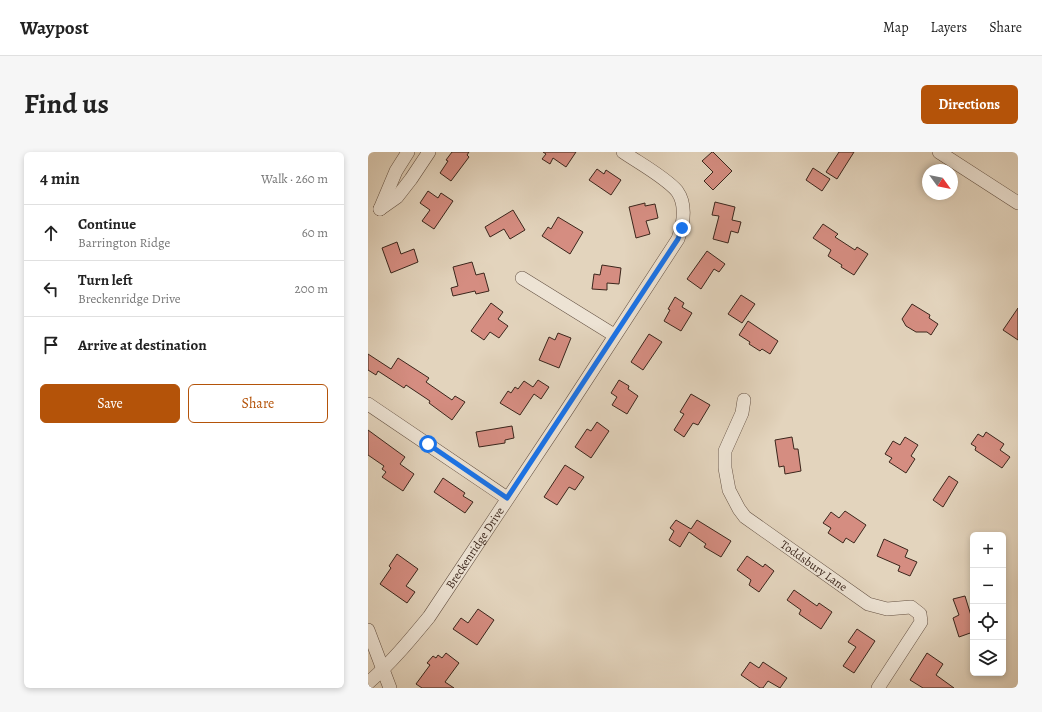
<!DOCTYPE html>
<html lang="en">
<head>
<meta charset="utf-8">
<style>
  :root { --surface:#fff; --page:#f6f6f6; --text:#222; --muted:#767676; --line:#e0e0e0; --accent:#b45309 }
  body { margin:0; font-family:Alegreya,serif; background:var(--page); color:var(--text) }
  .controls { position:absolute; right:12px; bottom:12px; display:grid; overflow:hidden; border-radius:6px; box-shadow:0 2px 6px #0003 }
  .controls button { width:36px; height:36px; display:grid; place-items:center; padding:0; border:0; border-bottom:1px solid var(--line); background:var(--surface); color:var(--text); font:20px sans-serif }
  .compass { position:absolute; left:554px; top:12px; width:36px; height:36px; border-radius:50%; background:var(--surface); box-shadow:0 2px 6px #0003; rotate:123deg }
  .stop { position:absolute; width:12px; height:12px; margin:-9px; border:3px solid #1a73e8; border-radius:50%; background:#fff }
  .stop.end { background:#1a73e8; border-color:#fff; box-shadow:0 1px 4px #0008 }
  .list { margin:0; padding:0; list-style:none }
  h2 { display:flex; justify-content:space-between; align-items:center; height:52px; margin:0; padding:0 16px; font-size:17px }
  h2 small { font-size:13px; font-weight:400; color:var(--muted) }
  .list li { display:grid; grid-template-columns:26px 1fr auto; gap:12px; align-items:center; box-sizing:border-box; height:56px; padding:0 16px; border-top:1px solid var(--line) }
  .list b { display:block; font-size:15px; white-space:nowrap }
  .list p { margin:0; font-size:13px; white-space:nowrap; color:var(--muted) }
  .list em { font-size:13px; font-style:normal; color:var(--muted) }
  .actions { display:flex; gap:8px; padding:12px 16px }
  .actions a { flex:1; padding:9px 0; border:1px solid var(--accent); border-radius:6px; text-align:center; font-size:14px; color:var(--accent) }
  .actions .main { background:var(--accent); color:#fff }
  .icon { flex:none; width:22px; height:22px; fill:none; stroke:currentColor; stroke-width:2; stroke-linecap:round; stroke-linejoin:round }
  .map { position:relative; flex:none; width:650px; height:536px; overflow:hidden; border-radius:6px }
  header { display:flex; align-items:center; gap:24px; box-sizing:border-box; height:56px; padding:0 20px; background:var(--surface); border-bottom:1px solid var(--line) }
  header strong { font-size:19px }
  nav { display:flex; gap:22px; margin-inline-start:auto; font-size:14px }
  .intro { display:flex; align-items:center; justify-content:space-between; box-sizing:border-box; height:96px; padding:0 24px }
  h1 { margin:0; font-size:28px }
  .button { padding:10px 18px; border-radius:6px; background:var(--accent); color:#fff; font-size:14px; font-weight:700 }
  main { display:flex; gap:24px; padding:0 24px }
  aside { flex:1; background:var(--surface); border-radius:6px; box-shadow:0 2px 6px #0003 }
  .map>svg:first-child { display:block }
  .building { fill:#d58d81; stroke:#3b261c }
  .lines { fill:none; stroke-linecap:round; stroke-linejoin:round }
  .minor-casing { stroke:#655244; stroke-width:14 }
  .minor { stroke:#ede3d4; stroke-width:13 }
  .route { stroke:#1a73e8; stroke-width:5 }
  .labels { text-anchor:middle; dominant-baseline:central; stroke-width:3; stroke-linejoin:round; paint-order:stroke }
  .street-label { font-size:12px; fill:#3b261c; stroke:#ede3d4 }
</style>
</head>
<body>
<header>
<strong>Waypost</strong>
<nav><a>Map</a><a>Layers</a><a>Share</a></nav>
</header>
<div class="intro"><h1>Find us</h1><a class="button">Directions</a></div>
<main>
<aside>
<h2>4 min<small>Walk · 260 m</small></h2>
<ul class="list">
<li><svg class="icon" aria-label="ahead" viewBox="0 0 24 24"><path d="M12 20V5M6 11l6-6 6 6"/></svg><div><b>Continue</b><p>Barrington Ridge</p></div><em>60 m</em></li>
<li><svg class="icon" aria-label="left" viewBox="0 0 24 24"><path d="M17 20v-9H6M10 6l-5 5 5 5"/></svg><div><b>Turn left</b><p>Breckenridge Drive</p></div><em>200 m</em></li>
<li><svg class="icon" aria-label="arrive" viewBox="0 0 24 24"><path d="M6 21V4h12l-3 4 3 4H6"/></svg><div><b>Arrive at destination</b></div></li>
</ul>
<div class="actions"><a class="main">Save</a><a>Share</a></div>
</aside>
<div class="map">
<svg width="650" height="536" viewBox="0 0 650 536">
  <rect width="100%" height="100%" fill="#e3d4bd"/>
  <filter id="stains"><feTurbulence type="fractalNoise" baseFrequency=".005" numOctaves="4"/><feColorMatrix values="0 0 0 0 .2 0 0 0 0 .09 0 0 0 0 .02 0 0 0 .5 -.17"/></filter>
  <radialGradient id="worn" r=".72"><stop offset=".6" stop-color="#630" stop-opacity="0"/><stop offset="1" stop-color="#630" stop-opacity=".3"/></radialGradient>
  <!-- building -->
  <g class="building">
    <path d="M84,0H101L99,3L101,5L83,29L72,21L80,9L78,8Z"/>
    <path d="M175,0H208L198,15L185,6L182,12L174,7L178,2Z"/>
    <path d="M344,0H345L364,19L345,38L336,29L345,20L334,9Z"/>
    <path d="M471,0H486L469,27L458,20Z"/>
    <path d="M445,16L462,27L454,39L438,28Z"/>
    <path d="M229,17L236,22L238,18L253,28L243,43L221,28Z"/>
    <path d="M60,39L70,46L73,41L85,49L66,77L54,69L62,58L52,51Z"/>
    <path d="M347,50L367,55L364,68L373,70L370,81L363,79L360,91L345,87L351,64L344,63Z"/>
    <path d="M277,51V54L287,52L290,66L278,69L282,82L268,86L261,55Z"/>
    <path d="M145,58L157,78L142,87L136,77L122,85L117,75Z"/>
    <path d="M190,65L215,80L202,102L174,84L180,75L183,77Z"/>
    <path d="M455,72L470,82L467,85L487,98L489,95L500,102L486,123L473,115L474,113L460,104L463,98L445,86Z"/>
    <path d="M29,90L33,102L46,97L50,110L23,121L14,96Z"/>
    <path d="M339,99L357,112L351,120L346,117L333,137L319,127Z"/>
    <path d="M104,110L108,123L116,121L121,139L108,142L107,139L85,144L83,136L90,134L85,115Z"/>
    <path d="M234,113L253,116L251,132L239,131V138L224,137L226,122L232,123Z"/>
    <path d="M373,143L387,152L374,171L360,162Z"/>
    <path d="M307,145L316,151L314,155L324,161L313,179L296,169L302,158L300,157Z"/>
    <path d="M123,151L135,160L130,167L140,174L131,186L122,180L116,188L103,179Z"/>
    <path d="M544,152L562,163L561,166L570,172L563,183L559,180H548L538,174L534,167Z"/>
    <path d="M650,156V188L635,178Z"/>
    <path d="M380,169L410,189L402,202L394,197L392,199L381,192L382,190L371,183Z"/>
    <path d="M190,181L203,186L191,216L171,208L181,185L187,188Z"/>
    <path d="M281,182L294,190L275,218L263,210Z"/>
    <path d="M0,202L23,217L30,206L61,226L58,230L84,248L87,244L97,250L84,268L61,251L62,249L38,233L36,236L10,219L8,223L0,218Z"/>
    <path d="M170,228L181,235L173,247L166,242L152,263L132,251L140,239L143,241L147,235L150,237L156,229L165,235Z"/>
    <path d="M251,228L261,234L260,237L270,244L259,262L244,253L249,245L243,241Z"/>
    <path d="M323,242L342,253L330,273L325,271L316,285L306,278L316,262L312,260Z"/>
    <path d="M229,270L241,279L223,306L207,295L219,277L223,279Z"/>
    <path d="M144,274L146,286L137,288V291L111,295L108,280Z"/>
    <path d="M0,278L37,305L32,312L46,322L35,339L14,325L18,320L14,317L16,314L0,303Z"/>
    <path d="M618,280L636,292L632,298L642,305L634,316L607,298L608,295L603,292L610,282L615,285Z"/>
    <path d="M424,285L426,297H430L433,319L417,322L416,314L411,315L407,288Z"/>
    <path d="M537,285L550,293L543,304L547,307L538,321L521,310L524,306L517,302L525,289L532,293Z"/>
    <path d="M197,313L216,325L207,338L201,335L189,353L176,345Z"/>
    <path d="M581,324L590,330L575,355L565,348Z"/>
    <path d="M75,326L97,341L95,344L105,350L97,361L66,340Z"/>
    <path d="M477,359L498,373L486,391L478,386L475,391L460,381L463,376L455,371L463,360L471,366Z"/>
    <path d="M308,368L323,377L329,368L363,389L353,405L336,395L338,392L321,380L312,395L301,388L306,379L302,376Z"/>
    <path d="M516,387L540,398L537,405L549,410L542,424L530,419L532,414L509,404Z"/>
    <path d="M29,402L50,417L38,434L47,440L39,451L12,432L23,416L21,414Z"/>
    <path d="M379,404L395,415L397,412L406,419L391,440L381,433L383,428L369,418Z"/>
    <path d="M426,438L449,454L451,451L464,460L453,477L431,462L433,458L419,448Z"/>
    <path d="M597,444L605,470V480L591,485L585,466L591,463L585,447Z"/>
    <path d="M110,457L126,468L109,493L85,477L93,466L100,471Z"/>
    <path d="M489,477L507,489L486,521L475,514L488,495L480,490Z"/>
    <path d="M78,501L91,511L77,530L86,536H54L48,532L62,513L59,511L65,504L68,506L70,503L74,506Z"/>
    <path d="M559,501L575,512L568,523L586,536H555L542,528Z"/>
    <path d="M382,510L391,516L395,510L419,526L412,536L400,529L395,536H392L373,523Z"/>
  </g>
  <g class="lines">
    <!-- minor casing -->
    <g class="minor-casing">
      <g id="minor">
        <path d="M571,0L650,51"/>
        <path d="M12,57L29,45L43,27L61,0"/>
        <path d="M12,57L28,19L40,0"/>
        <path d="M154,126L246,183"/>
        <path id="s1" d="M376,248L374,261L357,299V316L361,338L371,357L377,365L500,452L519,457L543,455L552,462L553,470L510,536"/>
        <path d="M0,252L139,346"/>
        <path d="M0,478L22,536"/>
        <path id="s2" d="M0,531C23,511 42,488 61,465L198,259L310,87C315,73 319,53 309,39C297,25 271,11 255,0"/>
      </g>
    </g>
    <!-- minor -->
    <use href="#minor" class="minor"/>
  </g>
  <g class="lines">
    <!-- route -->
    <path class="route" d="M60,292L139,346L310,87L314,76"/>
  </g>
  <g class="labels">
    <!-- street labels -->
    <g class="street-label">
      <text stroke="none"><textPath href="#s2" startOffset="173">Breckenridge Drive</textPath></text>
      <text stroke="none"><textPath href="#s1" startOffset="210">Toddsbury Lane</textPath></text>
    </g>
  </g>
  <rect width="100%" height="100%" filter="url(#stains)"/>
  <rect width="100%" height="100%" fill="url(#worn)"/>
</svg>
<div class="controls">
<button>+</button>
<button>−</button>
<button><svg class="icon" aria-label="locate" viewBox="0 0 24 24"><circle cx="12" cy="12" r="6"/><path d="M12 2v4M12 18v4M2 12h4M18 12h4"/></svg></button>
<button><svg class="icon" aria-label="layers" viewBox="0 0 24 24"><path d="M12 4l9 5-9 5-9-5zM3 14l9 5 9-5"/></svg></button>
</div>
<svg class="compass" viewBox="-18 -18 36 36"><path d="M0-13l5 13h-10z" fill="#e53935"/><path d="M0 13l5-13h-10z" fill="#767676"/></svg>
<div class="stop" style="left:60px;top:292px"></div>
<div class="stop end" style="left:314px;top:76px"></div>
</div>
</main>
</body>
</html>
